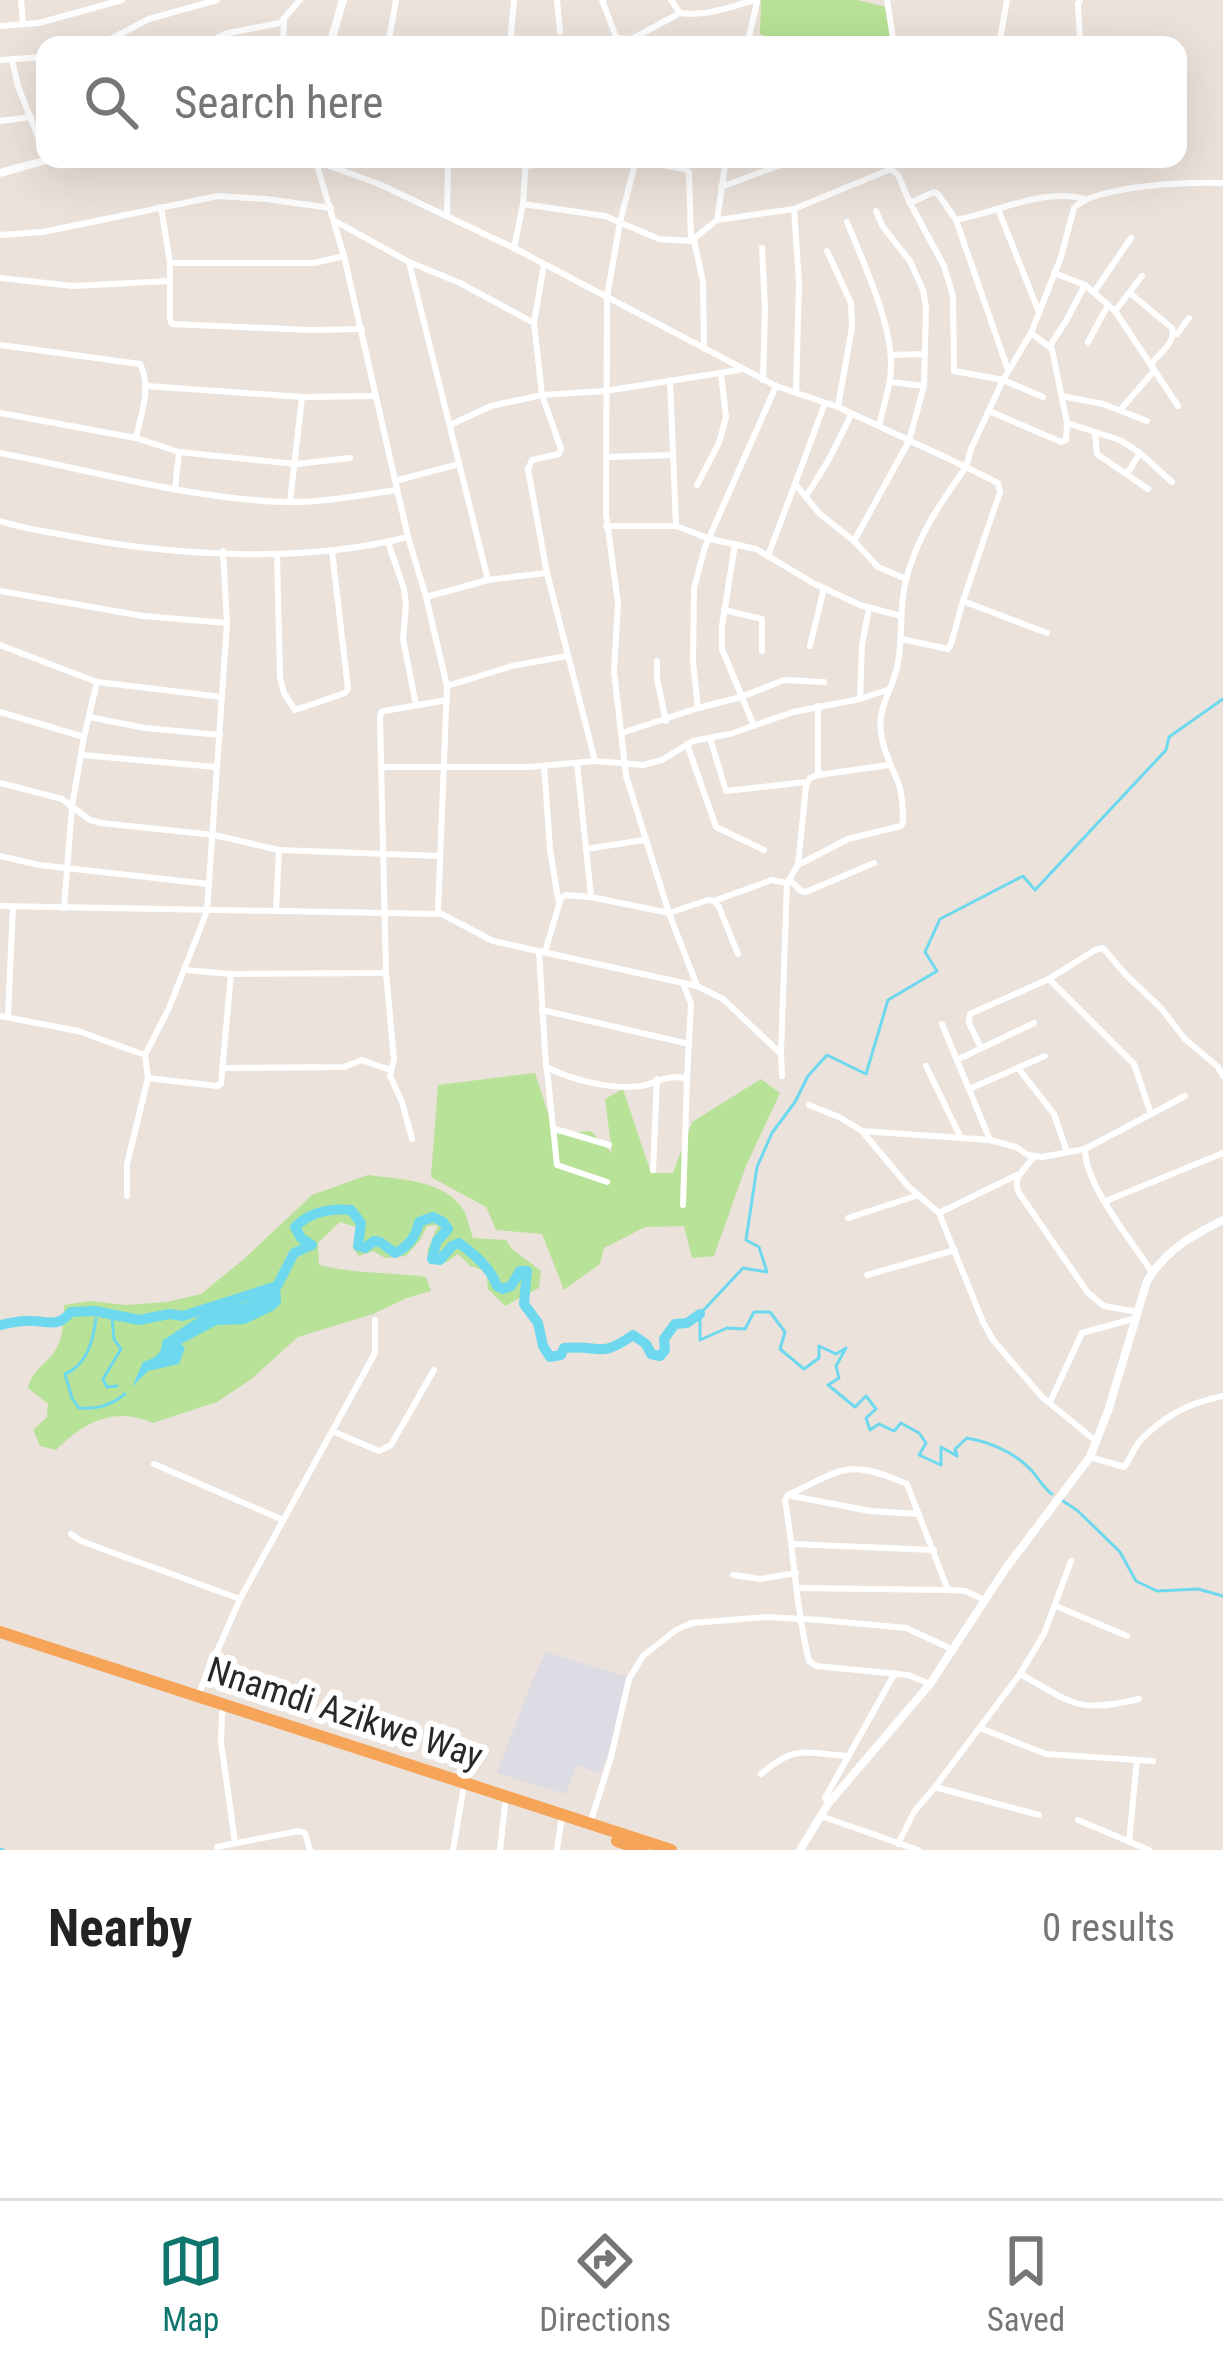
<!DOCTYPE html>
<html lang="en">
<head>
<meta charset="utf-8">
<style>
  :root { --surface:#fff; --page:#f2f2f2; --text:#222; --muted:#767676; --line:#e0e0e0; --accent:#0f766e }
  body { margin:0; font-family:"Roboto Condensed",sans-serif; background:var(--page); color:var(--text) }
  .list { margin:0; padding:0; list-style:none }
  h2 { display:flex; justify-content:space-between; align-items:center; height:156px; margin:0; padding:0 48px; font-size:51px }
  h2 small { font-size:39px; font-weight:400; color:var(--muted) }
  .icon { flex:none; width:66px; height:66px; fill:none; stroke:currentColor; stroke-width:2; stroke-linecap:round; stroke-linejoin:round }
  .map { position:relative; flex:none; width:1223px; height:1850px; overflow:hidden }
  .search { position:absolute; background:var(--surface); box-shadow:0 12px 48px #0002; left:36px; right:36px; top:36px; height:132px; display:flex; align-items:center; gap:30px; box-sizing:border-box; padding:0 42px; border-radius:24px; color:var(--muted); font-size:45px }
  .sheet { height:348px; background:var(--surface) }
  nav { display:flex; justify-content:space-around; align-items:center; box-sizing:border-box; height:168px; border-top:3px solid var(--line); background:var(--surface); font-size:33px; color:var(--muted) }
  nav a { display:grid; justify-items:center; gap:6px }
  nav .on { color:var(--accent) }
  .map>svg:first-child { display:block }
  .industrial { fill:#dddbe3 }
  .green { fill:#b8e297 }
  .water { fill:#6dd8ee }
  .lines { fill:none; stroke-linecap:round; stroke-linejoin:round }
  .stream { stroke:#6dd8ee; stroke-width:3 }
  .river { stroke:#6dd8ee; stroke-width:10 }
  .minor { stroke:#fff; stroke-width:6 }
  .tertiary { stroke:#fff; stroke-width:8 }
  .trunk { stroke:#f6a558; stroke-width:12 }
  .labels { text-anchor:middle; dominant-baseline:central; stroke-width:12; stroke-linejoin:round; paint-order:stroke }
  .street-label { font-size:36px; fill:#292929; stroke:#fff }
</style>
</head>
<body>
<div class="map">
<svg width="1223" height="1850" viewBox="0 0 1223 1850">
  <rect width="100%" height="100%" fill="#ebe2db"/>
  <!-- industrial -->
  <path class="industrial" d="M546,1652L627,1677L613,1742L600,1774L577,1765L565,1794L497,1773L532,1681Z"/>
  <!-- green -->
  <g class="green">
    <path d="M761,0H858L886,7L893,45H782L760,34Z"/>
    <path d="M535,1073L555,1134L591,1131L612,1153L605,1099L623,1089L651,1173H673L692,1122L761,1079L780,1093L746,1166L714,1256L692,1258L684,1226L645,1227L604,1248L600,1264L564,1290L542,1234L496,1230L486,1207L431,1177L438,1085Z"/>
    <path d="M368,1175C398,1179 447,1180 464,1211C468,1219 470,1230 473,1238L506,1240L512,1249L541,1271L539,1288L505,1306L488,1289L486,1271L470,1266L458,1254L447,1262L430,1264L427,1252L438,1225L427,1226L421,1239L406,1256L385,1258L373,1251L359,1256L353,1248L356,1227L340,1222L318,1243L319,1265C355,1274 390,1272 426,1277L431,1291L407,1298L373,1314L298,1337L250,1380L217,1402L153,1423C114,1406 84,1422 56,1450L40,1446L33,1430L47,1417L48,1404L28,1388C32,1371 42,1367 52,1355C64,1340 63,1323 64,1305L90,1301L126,1305L167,1302L201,1294L244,1259L312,1195Z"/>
  </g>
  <!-- water -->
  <path class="water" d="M280,1286L281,1303L274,1310L245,1324L217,1325L181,1344L185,1348L179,1364L148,1371L132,1387L143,1362C155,1358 162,1355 162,1341L215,1306L243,1303Z"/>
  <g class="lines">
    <!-- stream -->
    <g class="stream">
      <path d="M112,1316L114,1339L121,1349L103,1379L107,1387L117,1386"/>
      <path d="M96,1319C93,1341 87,1365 65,1374L72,1398L79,1408C98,1409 110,1406 125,1394"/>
      <path d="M1052,1494C1043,1488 1040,1480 1032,1471C1016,1453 990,1442 967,1438L955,1449L957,1456L941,1447V1465L919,1455L926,1443L919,1433L901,1423L894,1431L879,1424L870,1430L866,1418L876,1409L866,1396L855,1407L828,1385L839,1378L836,1366L846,1348L836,1354L819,1346V1358L804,1369L780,1349L785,1332L770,1312H754L745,1329L727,1328L700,1340V1314L743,1268L767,1272L759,1247L746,1240L757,1167L772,1133L795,1102L808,1076L827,1055L866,1074L888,1000L937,971L925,952L940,919L1023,876L1035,890L1166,750L1169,737L1223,699"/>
      <path d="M1063,1501L1078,1511L1120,1552L1136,1581L1157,1591L1198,1589L1223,1596"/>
      <path d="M0,1849L3,1850"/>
    </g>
    <!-- river -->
    <path class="river" d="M0,1325C11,1323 22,1320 33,1321C51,1322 58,1327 71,1312L95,1311L139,1320L169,1314L183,1316L277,1286L294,1253L312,1245L301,1238L295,1227C310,1212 329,1208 351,1210L361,1223L358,1246L365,1248L374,1241L380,1242L395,1253C408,1247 416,1236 419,1222L433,1217L443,1222L448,1229L437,1241L432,1259L440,1260L452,1246L459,1243C474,1254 491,1268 497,1286L503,1289L511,1286L520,1271H527L524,1304L538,1323L543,1346L550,1357L561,1355L564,1348C601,1344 598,1360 633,1335L646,1344L651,1354L660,1356L665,1350L664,1339L675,1324L687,1323L700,1314"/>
    <!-- minor -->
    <g class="minor">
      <path d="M21,0L23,24"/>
      <path d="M557,0L560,32"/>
      <path d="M602,0L619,45"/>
      <path d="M671,0L680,13C706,17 731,6 756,0"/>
      <path d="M887,0L894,45"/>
      <path d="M0,26L39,23L122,0"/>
      <path d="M616,38L632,39L680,13"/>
      <path d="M99,45L149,19L217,0"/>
      <path d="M201,45L228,33L280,23L300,0"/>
      <path d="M283,45L284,19"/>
      <path d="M388,45L396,0"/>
      <path d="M510,45L514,0"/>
      <path d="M747,45L757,2"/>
      <path d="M761,45L772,42L785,45"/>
      <path d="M999,45L1007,0"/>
      <path d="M1078,45L1080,41L1078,4L1080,0"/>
      <path d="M0,60L45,57"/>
      <path d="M12,60L18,86L45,155"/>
      <path d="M0,121L31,117"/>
      <path d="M315,159L344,256L408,537L426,597L447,686L438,912L493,941L697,986L723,999L781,1054L782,1076"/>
      <path d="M636,160L620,222L607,297L606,514L618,603L614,671L626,776L669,913L697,986"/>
      <path d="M636,160L685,169L689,172L691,241"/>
      <path d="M316,161L379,184L514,248L776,386L838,407L966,467L971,449L1003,380L1031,333L1061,257L1074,208C1096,185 1190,182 1223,183"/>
      <path d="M526,166L555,163L562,159"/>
      <path d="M721,187L797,159"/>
      <path d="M910,203L944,266L953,296L954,371L1003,380L1043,397"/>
      <path d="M523,204L605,216L659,239L691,241L717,220L726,159"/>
      <path d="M161,207L170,263V319L172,324L309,330L362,329"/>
      <path d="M794,209L799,283L796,391"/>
      <path d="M998,209L1038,310"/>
      <path d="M447,215L448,159"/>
      <path d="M717,220L794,209L891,169L898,175L910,203L934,192L938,194L956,220C996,213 1043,187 1085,199"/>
      <path d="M956,220L1008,370"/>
      <path d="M335,221L409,262L460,283L534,323"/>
      <path d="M847,222C863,262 889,317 891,360C892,382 884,404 879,426"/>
      <path d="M0,235L43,232L218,196L266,199L331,208"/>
      <path d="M694,240L703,282L704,349"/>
      <path d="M514,248L523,204L526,159"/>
      <path d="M762,248L765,309L763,380"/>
      <path d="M827,251L851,303L852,327L838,407"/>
      <path d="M409,262L488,580"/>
      <path d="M170,263H314L344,256"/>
      <path d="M544,264L534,323L542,395L561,449L559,454L532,460L528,469L547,573L595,761"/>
      <path d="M1054,273L1085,285L1115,311L1178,406"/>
      <path d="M0,278L73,286L170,281"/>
      <path d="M1094,292L1131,238"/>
      <path d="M1131,294L1172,328C1176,342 1160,353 1151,364"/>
      <path d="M1115,311L1142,276"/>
      <path d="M1177,334L1189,318"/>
      <path d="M1088,342L1108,305"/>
      <path d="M1051,344L1066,321L1085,285"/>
      <path d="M0,345L140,364C152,387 141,414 136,438"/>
      <path d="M891,355L925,354"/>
      <path d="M670,380L676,526"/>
      <path d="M890,382L924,386"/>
      <path d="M147,386L302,397L376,396"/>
      <path d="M1062,396L1103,404L1147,421"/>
      <path d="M825,403L795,484L820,514L854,541L878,567L906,579"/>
      <path d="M1121,409L1154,371"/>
      <path d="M989,411L1061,442L1066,440L1067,423L1052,349L1031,333"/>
      <path d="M0,413L136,438L179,452L296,464L350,458"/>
      <path d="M1067,423L1120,440L1140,453L1172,482"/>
      <path d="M450,425L491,406L542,395L605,391L739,370"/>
      <path d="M1095,433L1097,454L1148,489"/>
      <path d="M0,453C95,471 189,499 286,502C322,503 361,495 397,490"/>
      <path d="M607,457L673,455"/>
      <path d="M1127,474L1140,453"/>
      <path d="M395,481L459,464"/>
      <path d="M697,485L719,443L726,417L721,374"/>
      <path d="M175,490L179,452"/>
      <path d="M807,495L828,461L851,415"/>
      <path d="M290,502L302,397"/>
      <path d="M0,521C21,528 43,531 64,535C171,556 301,564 408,537"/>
      <path d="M606,526H676L710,539L756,549L813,583L860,605L901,616"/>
      <path d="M854,541L909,441L924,386L926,307L923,290L910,261L883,227L876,211"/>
      <path d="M388,542L404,589L406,605L403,639L416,705"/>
      <path d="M735,544L722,626V649L754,726"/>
      <path d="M769,553L795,484"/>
      <path d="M277,554L280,678L284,693L295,710L345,693L348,689L332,551"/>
      <path d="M0,591L143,616L227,623"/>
      <path d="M426,597L488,580L546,573"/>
      <path d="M963,601L1047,633"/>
      <path d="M724,610L762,619V651"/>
      <path d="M0,645L97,682L222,697"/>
      <path d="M810,646L824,588"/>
      <path d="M657,661V679L666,721"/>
      <path d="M447,686L512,666L567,656"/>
      <path d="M860,699L862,645L869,608"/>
      <path d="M818,706V775L889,765"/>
      <path d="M698,708L741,697L784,680L824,682"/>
      <path d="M0,712L84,737"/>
      <path d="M89,717L145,728L220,735"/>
      <path d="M622,733L698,708L693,662L694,588L705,547L776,386"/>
      <path d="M710,738L726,791L807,782"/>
      <path d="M687,744L716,827L764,850"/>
      <path d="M83,755L216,767"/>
      <path d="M577,763L591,896"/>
      <path d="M544,766L550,849L558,899"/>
      <path d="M381,767H529L595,761L643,765L662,760L693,741L730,734L793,712L860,699L887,690"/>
      <path d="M0,783L62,799L90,820L101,823L214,835L279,850L440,856"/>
      <path d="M586,849L644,840"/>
      <path d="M0,856L39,865L209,884"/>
      <path d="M798,865L806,786L810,778L818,775"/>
      <path d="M789,879L801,891L806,892L874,863"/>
      <path d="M714,901L772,880L787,883"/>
      <path d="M0,906L440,914"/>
      <path d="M64,908L72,806L84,737L97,682"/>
      <path d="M276,911L279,850"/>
      <path d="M539,951L546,1067C572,1080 611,1090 641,1086C662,1082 661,1075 687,1078L691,1004L683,983"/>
      <path d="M545,952L561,898L566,895L591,897L669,913L708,900L714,901L719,907L738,954"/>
      <path d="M185,970L231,974L385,973"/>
      <path d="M542,1010L689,1044"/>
      <path d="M0,1016L78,1031L145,1055"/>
      <path d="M8,1016L13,906"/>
      <path d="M942,1024L990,1140"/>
      <path d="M981,1048L969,1023L970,1014L1049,979"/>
      <path d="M781,1053L787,883L798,865L848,839L901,826L903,822C903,810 903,797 899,785C893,768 883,752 881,733C877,707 894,687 898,663C903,636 899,607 906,580C916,538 941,502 966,467L998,483L1000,492L963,601L951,644L948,649L901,639"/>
      <path d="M957,1060L1034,1023"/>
      <path d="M926,1066L961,1138"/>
      <path d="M223,1068L344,1067L362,1060L390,1070"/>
      <path d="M1018,1068L1054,1114L1067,1152"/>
      <path d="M547,1070L557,1165L607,1182"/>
      <path d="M148,1078L217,1086L221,1084L231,974"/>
      <path d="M969,1089L1045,1056"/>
      <path d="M809,1105L839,1117L862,1131L908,1186L939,1213L983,1322L993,1340L1042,1397L1097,1442"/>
      <path d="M1151,1114L1134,1064L1049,979L1095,950L1103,948L1126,975L1161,1008L1185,1039L1218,1067L1223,1076"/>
      <path d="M555,1129L609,1145"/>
      <path d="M862,1131L990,1140L1016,1147L1028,1155L1042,1157L1085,1149L1185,1096"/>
      <path d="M412,1139L402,1102L390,1076L394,1059L386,973L380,719L381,712L384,711L447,700"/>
      <path d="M1085,1149C1084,1183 1132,1242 1152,1272"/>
      <path d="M1034,1156C1026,1170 1011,1176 1019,1193L1088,1293L1104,1306L1138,1312"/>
      <path d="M653,1170L657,1079"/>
      <path d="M127,1196V1164L148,1078L145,1055L169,1008L207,911L227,623L223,551"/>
      <path d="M1106,1201L1223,1153"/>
      <path d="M683,1205L687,1078"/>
      <path d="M939,1213L1017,1175"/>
      <path d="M848,1218L919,1195"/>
      <path d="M867,1275L955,1250"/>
      <path d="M1050,1402L1082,1333L1136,1318"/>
      <path d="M332,1431L379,1451L391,1445L434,1370"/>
      <path d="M1090,1457L1124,1467C1130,1460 1133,1450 1139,1442C1163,1416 1189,1403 1223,1396"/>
      <path d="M154,1464L283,1520"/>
      <path d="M792,1496L870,1511L919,1514"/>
      <path d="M71,1534L81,1541L240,1599"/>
      <path d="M793,1544L934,1550"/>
      <path d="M733,1575L760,1579L796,1573"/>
      <path d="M797,1588L948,1590L965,1591L985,1600"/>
      <path d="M1056,1606L1127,1636"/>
      <path d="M1020,1674C1073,1703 1077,1714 1139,1699"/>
      <path d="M930,1684L908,1675L816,1666L809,1661C796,1608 794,1554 785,1500L788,1495C843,1469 848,1458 907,1484L948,1590"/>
      <path d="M199,1693L240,1599L375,1353V1320"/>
      <path d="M222,1712L221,1742L235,1843"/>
      <path d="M980,1728L1046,1754L1153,1761"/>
      <path d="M761,1774C796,1744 805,1753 848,1756"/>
      <path d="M935,1787L1020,1674L1044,1634L1071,1561"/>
      <path d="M828,1804L825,1798L895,1673"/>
      <path d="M821,1816L918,1850"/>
      <path d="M591,1820L610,1761L629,1679L643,1656L676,1630L692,1623L766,1617L820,1620L906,1628L954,1650"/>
      <path d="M1078,1820L1149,1850"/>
      <path d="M1129,1842L1137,1760"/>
      <path d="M898,1844L914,1812L935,1787L1039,1815"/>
      <path d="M217,1847L298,1831L305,1833L310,1850"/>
      <path d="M453,1850L463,1791"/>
      <path d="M500,1850L505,1805"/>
      <path d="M557,1850L562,1815"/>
    </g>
    <!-- tertiary -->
    <g class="tertiary">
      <path d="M330,45L343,0"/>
      <path d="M0,173L51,159"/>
      <path d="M800,1850L828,1804L930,1684L1006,1568L1090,1457L1108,1411L1147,1281C1166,1250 1191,1236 1223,1220"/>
    </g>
    <!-- trunk -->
    <g class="trunk">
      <path d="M0,1632L671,1850"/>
      <path d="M617,1841L643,1850"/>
    </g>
  </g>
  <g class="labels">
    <!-- street labels -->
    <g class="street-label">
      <text transform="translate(345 1713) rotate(18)">Nnamdi Azikwe Way</text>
    </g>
  </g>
</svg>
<div class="search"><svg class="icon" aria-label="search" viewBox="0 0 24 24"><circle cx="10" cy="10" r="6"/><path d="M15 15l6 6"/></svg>Search here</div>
</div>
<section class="sheet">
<h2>Nearby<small>0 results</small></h2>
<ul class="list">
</ul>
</section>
<nav>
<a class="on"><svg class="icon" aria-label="map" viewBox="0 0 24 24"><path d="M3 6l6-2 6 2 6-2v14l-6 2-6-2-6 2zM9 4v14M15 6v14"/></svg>Map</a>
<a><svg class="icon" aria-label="directions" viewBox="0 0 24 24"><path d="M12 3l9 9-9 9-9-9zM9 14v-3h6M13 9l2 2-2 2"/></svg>Directions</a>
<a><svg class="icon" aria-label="saved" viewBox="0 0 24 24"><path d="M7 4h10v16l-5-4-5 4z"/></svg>Saved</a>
</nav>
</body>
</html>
